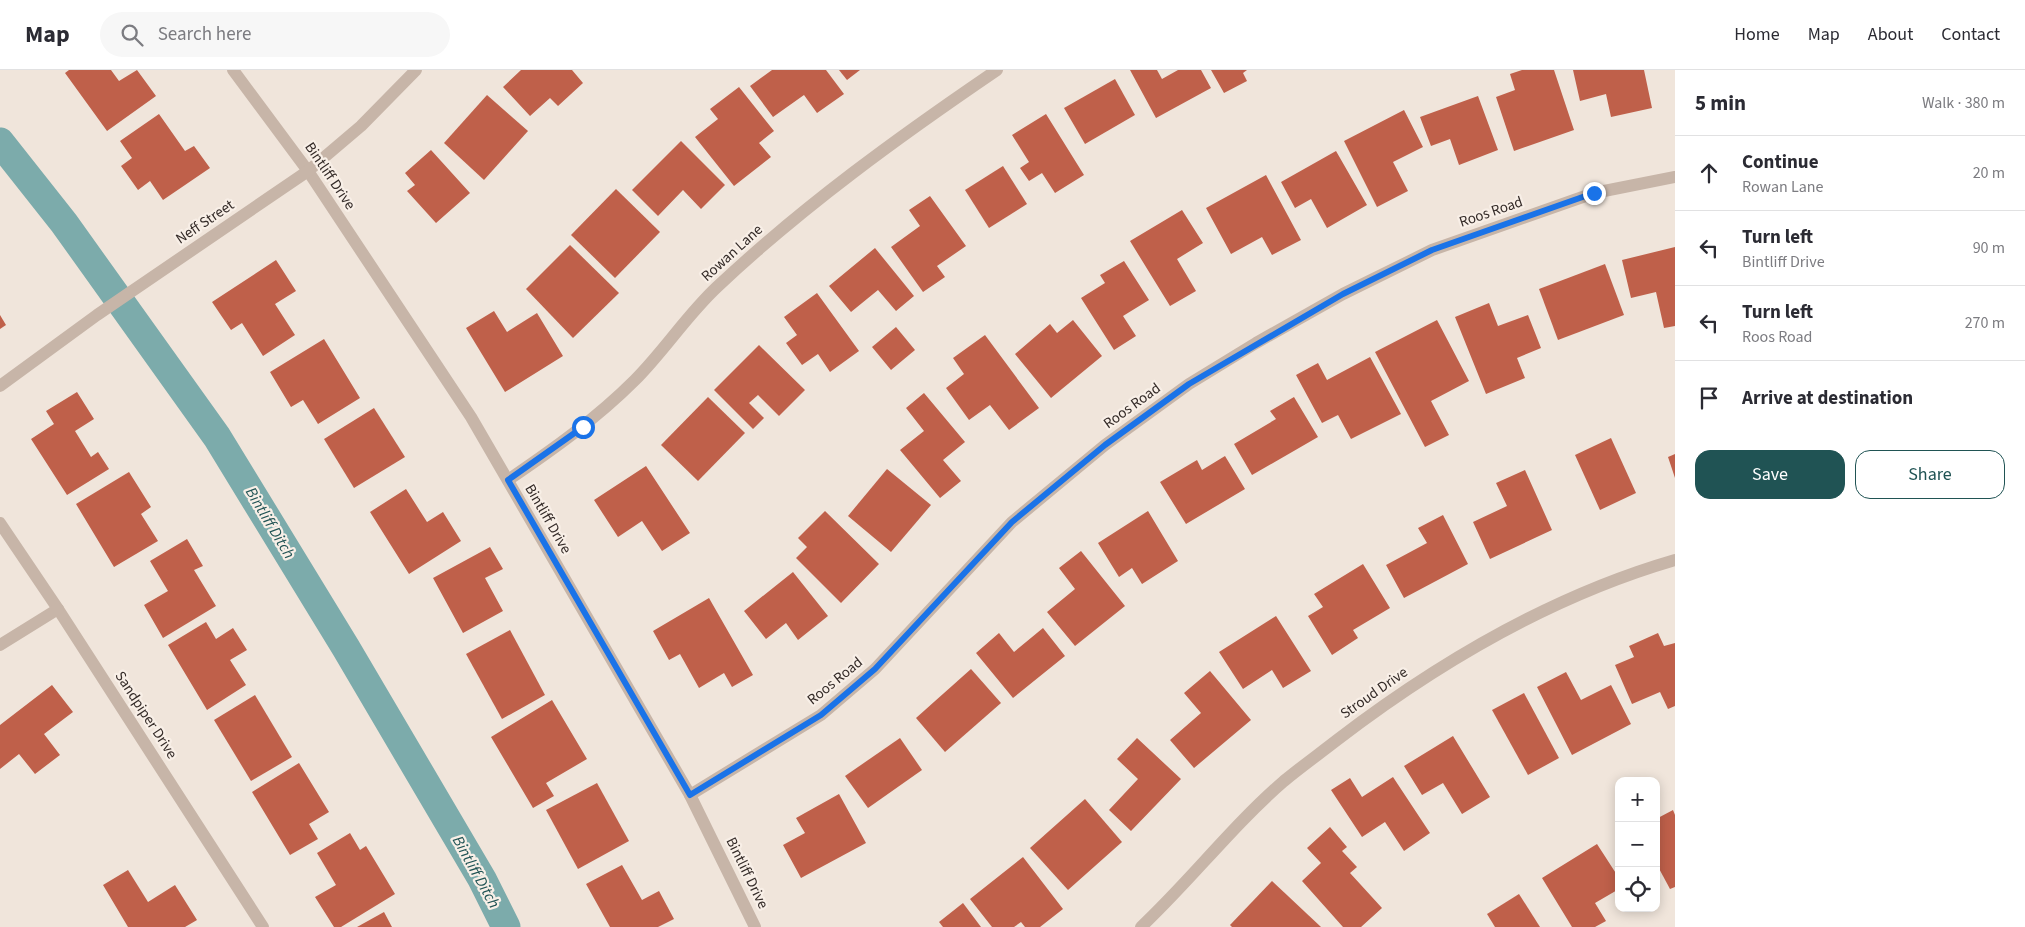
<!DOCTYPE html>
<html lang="en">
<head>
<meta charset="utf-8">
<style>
  :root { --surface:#fff; --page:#f7f7f7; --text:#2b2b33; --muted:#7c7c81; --line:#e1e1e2; --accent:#205354 }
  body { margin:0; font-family:"Source Sans 3",sans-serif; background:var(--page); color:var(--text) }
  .controls { position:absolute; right:15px; bottom:15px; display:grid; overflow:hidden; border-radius:10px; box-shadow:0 2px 12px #0003 }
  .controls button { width:45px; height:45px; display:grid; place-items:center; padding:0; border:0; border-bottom:1px solid var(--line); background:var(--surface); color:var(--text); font:25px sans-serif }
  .stop { position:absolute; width:15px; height:15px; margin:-11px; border:4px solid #1a73e8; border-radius:50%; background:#fff }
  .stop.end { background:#1a73e8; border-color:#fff; box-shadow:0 1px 5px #0008 }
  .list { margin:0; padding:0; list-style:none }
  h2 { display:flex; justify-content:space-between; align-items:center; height:65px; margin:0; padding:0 20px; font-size:21px }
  h2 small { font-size:16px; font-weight:400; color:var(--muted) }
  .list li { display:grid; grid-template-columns:32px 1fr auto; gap:15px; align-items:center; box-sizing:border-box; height:75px; padding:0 20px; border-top:1px solid var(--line) }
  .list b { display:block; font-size:19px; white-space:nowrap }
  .list p { margin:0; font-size:16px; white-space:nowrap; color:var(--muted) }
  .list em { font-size:16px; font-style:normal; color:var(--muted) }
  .actions { display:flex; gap:10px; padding:15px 20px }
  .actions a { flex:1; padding:11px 0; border:1px solid var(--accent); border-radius:15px; text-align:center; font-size:18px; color:var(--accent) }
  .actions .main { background:var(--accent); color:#fff }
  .icon { flex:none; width:28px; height:28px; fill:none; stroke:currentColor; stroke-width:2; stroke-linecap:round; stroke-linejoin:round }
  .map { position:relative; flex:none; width:1675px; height:857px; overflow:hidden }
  header { display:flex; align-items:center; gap:30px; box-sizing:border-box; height:70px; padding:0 25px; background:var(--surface); border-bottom:1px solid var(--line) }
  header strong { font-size:24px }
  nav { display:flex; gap:28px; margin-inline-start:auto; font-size:18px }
  .search { width:350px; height:45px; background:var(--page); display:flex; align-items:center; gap:12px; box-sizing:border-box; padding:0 18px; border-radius:28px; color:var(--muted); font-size:19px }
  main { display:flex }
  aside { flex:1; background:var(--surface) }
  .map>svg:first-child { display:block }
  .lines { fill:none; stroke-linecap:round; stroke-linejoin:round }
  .canal { stroke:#7cabab; stroke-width:29 }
  .building { fill:#bf604a }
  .minor { stroke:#c7b5a8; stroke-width:12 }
  .route { stroke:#1a73e8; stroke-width:6 }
  .labels { text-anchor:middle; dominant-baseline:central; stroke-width:4.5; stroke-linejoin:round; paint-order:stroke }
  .street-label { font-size:15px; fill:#342b28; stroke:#f8efe7 }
  .water-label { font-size:16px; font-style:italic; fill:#205354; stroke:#f8efe7 }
</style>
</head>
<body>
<header>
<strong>Map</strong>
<div class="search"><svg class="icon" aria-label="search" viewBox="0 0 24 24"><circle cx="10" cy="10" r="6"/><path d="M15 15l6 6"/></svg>Search here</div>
<nav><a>Home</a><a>Map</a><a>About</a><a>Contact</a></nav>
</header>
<main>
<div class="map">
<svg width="1675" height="857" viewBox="0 0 1675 857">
  <rect width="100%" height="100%" fill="#f0e5db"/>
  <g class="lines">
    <!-- canal -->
    <path class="canal" d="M0,72L64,153L217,367L346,578L482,809L506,857"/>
  </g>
  <!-- building -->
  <g class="building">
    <path d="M69,0H111L119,11L137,0L156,26L107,61L65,3Z"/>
    <path d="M521,0H572L583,13L558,36L550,28L530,46L503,17Z"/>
    <path d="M772,0H826L844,24L817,43L804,25L773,47L750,16Z"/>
    <path d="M839,0H860L847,10Z"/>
    <path d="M1130,0H1157L1162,9L1178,0H1201L1211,18L1156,48Z"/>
    <path d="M1211,0H1247L1243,3L1247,11L1224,23Z"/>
    <path d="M1522,0H1554L1574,60L1514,81L1496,27L1515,20L1510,4Z"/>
    <path d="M1573,0H1644L1652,38L1611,47L1606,24L1580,31Z"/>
    <path d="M1115,9L1135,45L1085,74L1064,38Z"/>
    <path d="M739,17L774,61L759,73L771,87L734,116L695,67L718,49L710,39Z"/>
    <path d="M487,25L528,61L484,110L444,73Z"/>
    <path d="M1478,26L1498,80L1459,95L1450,69L1431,76L1420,47Z"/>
    <path d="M1404,40L1423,77L1393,92L1408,121L1377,137L1344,71Z"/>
    <path d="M159,44L185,81L194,76L210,98L163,130L150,111L138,120L121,96L132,88L120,71Z"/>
    <path d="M1046,44L1084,105L1055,123L1042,103L1029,111L1020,98L1029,92L1012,65Z"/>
    <path d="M681,71L725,115L701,139L683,120L658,146L632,120Z"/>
    <path d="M431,80L470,123L436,153L407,121L415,115L405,103Z"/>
    <path d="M1336,81L1367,135L1327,158L1311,129L1295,138L1281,112Z"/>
    <path d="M1003,96L1027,134L989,158L965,120Z"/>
    <path d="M1266,105L1301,170L1272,185L1262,167L1231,184L1206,138Z"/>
    <path d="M616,119L660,162L615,208L571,165Z"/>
    <path d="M930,126L966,176L937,196L945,207L923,222L891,177L920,156L909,140Z"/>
    <path d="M1182,140L1203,173L1177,189L1196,221L1170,236L1130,171Z"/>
    <path d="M570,175L619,223L573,268L526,219Z"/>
    <path d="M1675,177V256L1664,258L1656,222L1631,228L1622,190Z"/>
    <path d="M875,178L914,226L896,241L878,220L851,242L829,216Z"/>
    <path d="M276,190L296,221L275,234L295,265L263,286L242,253L231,260L212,232Z"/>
    <path d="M1124,191L1149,230L1123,246L1136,266L1114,280L1081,228L1105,213L1100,205Z"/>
    <path d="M1605,194L1624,245L1558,270L1539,219Z"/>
    <path d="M817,223L859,281L830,302L818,284L802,295L786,273L797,265L784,247Z"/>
    <path d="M1489,233L1498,256L1528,245L1541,278L1517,288L1525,308L1486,324L1455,247Z"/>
    <path d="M494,241L507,262L537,243L563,286L505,322L466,258Z"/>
    <path d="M0,245L6,255L0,259Z"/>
    <path d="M1073,250L1102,286L1051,328L1015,284L1050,254L1057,263Z"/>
    <path d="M1437,250L1469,311L1431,331L1449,365L1425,377L1375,282Z"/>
    <path d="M896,257L915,280L891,300L872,277Z"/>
    <path d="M985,265L1039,338L1009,360L990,335L969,350L946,318L964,304L953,288Z"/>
    <path d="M324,269L360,328L318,354L303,330L291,337L270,302Z"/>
    <path d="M759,275L805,320L779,346L758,325L749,333L764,348L753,359L714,320Z"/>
    <path d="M1370,287L1401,344L1351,369L1338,345L1322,353L1296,305L1318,293L1327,310Z"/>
    <path d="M77,322L94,349L75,361L91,387L98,382L109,399L67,425L31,369L54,354L46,341Z"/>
    <path d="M924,323L965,372L943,390L961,411L940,428L900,380L924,361L906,338Z"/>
    <path d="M708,327L745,363L698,411L661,375Z"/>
    <path d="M1294,327L1318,367L1252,405L1234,374L1276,349L1270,341Z"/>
    <path d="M374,338L405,387L354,418L324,369Z"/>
    <path d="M1611,368L1636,423L1600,440L1575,385Z"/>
    <path d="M1675,384V408L1668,387Z"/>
    <path d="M1225,386L1245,419L1186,454L1160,412L1197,390L1202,400Z"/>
    <path d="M646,396L690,463L662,481L642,451L618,467L594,430Z"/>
    <path d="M887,399L931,435L891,482L848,446Z"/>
    <path d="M1525,400L1552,460L1490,489L1473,452L1507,436L1496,413Z"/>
    <path d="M129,402L151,437L141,444L158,471L114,497L76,434Z"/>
    <path d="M406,419L427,452L443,442L461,471L409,504L370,442Z"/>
    <path d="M825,441L879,494L841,533L796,488L807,477L798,468Z"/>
    <path d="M1148,441L1178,491L1142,514L1132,498L1119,507L1098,473Z"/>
    <path d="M1443,445L1468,494L1404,528L1386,495L1427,473L1418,458Z"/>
    <path d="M187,469L203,496L194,500L216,536L163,568L144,535L168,521L150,491Z"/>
    <path d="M490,477L503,499L485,508L503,541L463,563L433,508Z"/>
    <path d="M1081,481L1125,536L1075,576L1047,542L1075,519L1059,498Z"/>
    <path d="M1363,494L1390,538L1353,560L1358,568L1332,585L1308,546L1323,537L1314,524Z"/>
    <path d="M793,502L828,546L798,570L786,553L766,569L744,541Z"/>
    <path d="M709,528L753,605L732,617L724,603L699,618L680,584L669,590L653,561Z"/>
    <path d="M1276,546L1311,601L1283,618L1272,600L1243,619L1219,582Z"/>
    <path d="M206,552L216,569L233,558L247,580L230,590L246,615L207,640L168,575Z"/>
    <path d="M1043,558L1065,586L1013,628L976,583L999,563L1014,582Z"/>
    <path d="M510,560L545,625L502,649L466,584Z"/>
    <path d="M1658,563L1664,576L1675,573V636L1668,639L1660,622L1632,634L1615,595L1634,587L1629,576Z"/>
    <path d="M971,599L1001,633L945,682L916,648Z"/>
    <path d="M1210,601L1251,650L1194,698L1170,670L1201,643L1184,623Z"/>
    <path d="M1566,602L1581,630L1611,615L1631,654L1572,685L1537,617Z"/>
    <path d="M52,615L73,642L44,664L60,685L35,704L19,684L0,699V655Z"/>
    <path d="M1524,623L1559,688L1528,705L1492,640Z"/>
    <path d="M255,625L292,687L251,711L214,650Z"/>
    <path d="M552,630L587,689L546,713L554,726L533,738L491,667Z"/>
    <path d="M1453,666L1490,727L1462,744L1443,713L1422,725L1404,696Z"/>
    <path d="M900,668L922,700L868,738L845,706Z"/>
    <path d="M1137,668L1181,709L1131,761L1109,740L1138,709L1117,689Z"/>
    <path d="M299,693L329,742L309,754L318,769L290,785L252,722Z"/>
    <path d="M1393,707L1430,763L1404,781L1385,752L1362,767L1331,720L1350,708L1362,727Z"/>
    <path d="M597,713L629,771L578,799L546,740Z"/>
    <path d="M839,724L866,773L801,808L783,775L805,763L796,748Z"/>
    <path d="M1085,729L1122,772L1068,820L1030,778Z"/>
    <path d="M1673,740L1675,745V817L1670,819L1656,793V749Z"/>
    <path d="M1330,757L1347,777L1342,781L1357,797L1350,803L1382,838L1361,857H1343L1302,811L1321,793L1307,778Z"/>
    <path d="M350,763L360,780L366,776L395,824L341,857H334L315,827L336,815L317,783Z"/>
    <path d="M1597,774L1619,808V819L1595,833L1606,851L1595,857H1572L1542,808Z"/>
    <path d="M1023,787L1063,839L1040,857H1025L1021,852L1014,857H992L970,829Z"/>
    <path d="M622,795L642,830L659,821L674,849L658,857H610L586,814Z"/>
    <path d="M128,800L148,832L175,815L197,850L185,857H128L103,815Z"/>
    <path d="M1272,811L1321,857H1232L1230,855Z"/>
    <path d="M1519,824L1540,857H1495L1487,844Z"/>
    <path d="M963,833L981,857H943L939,852Z"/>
    <path d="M384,842L392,857H357Z"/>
  </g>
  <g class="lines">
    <!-- minor -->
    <g class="minor">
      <path d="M233,0L308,101L471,347L690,725L755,857"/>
      <path d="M0,316L97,245L308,101L361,56L416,0"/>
      <path d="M508,410C552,380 596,349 635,310C664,281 687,245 717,217C803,136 900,66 997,0"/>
      <path d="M0,453L58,539L263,857"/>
      <path d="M0,575L58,539"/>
      <path d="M690,725L821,645L875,599L1012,452L1105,375L1189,314L1256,273L1343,224L1432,180L1594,123L1675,107"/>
      <path d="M1141,857C1191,810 1232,756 1284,711C1301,697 1319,684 1337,670C1439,592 1551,526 1675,490"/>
    </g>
  </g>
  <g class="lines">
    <!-- route -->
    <path class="route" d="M583,357L508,410L690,725L821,645L875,599L1012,452L1105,375L1189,314L1343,224L1432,180L1594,123"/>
  </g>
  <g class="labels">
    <!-- street labels -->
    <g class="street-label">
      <text transform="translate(330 106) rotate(56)">Bintliff Drive</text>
      <text transform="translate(1491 142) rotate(-19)">Roos Road</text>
      <text transform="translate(205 152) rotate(-34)">Neff Street</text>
      <text transform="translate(732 183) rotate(-42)">Rowan Lane</text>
      <text transform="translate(1132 336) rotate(-36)">Roos Road</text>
      <text transform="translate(548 449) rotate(60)">Bintliff Drive</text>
      <text transform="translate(835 611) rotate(-39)">Roos Road</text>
      <text transform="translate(1374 623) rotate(-35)">Stroud Drive</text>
      <text transform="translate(146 645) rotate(57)">Sandpiper Drive</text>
      <text transform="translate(747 803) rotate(64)">Bintliff Drive</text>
    </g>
    <!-- water labels -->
    <g class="water-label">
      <text transform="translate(270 453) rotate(59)">Bintliff Ditch</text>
      <text transform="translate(476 802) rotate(61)">Bintliff Ditch</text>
    </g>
  </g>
</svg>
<div class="controls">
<button>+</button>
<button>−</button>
<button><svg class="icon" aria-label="locate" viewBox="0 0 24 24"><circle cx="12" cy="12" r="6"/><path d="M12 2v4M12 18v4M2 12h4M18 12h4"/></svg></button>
</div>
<div class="stop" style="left:583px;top:357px"></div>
<div class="stop end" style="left:1594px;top:123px"></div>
</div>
<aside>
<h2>5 min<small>Walk · 380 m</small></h2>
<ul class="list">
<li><svg class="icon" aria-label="ahead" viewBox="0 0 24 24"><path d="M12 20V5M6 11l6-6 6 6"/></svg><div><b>Continue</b><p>Rowan Lane</p></div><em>20 m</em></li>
<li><svg class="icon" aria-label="left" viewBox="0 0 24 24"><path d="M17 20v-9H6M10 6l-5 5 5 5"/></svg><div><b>Turn left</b><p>Bintliff Drive</p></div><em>90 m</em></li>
<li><svg class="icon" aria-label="left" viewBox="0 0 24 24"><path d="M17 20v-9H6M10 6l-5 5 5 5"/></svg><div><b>Turn left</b><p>Roos Road</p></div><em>270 m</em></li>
<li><svg class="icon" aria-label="arrive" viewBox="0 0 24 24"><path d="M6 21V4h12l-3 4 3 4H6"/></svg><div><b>Arrive at destination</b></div></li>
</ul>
<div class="actions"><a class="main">Save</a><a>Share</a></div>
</aside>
</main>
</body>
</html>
